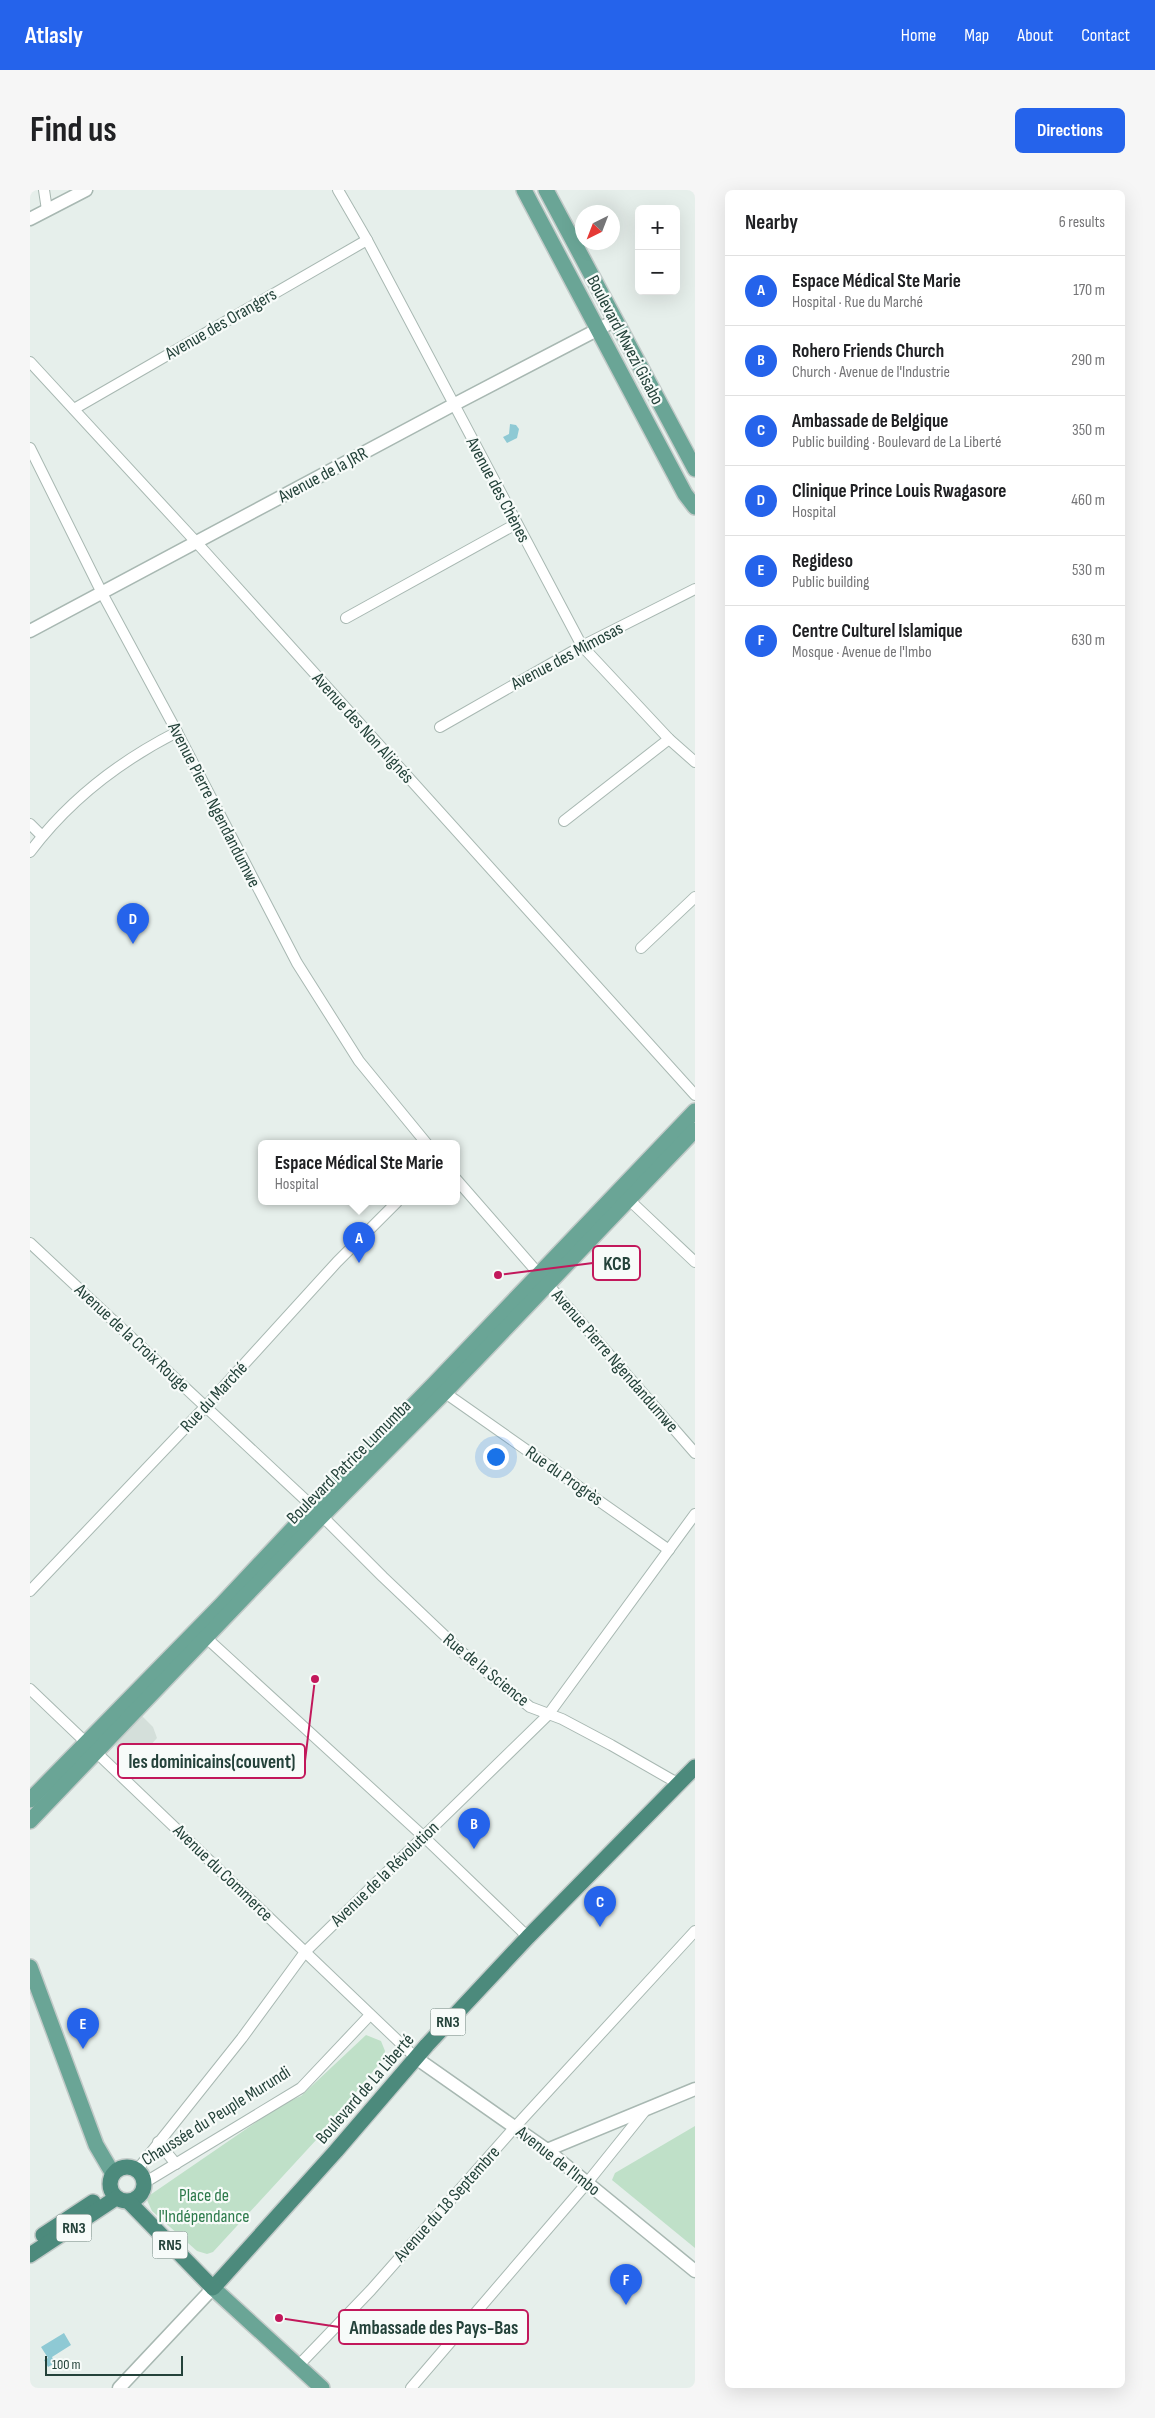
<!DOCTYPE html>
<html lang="en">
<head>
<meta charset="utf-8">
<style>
  :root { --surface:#fff; --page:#f6f6f6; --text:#202124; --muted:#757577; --line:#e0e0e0; --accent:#2563eb }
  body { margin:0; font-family:"Sofia Sans Condensed",sans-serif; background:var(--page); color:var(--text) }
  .controls { position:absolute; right:15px; top:15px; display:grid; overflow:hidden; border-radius:8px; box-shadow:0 5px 20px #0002 }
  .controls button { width:45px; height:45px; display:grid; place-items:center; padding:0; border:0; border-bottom:1px solid var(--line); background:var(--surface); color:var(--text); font:25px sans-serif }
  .compass { position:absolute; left:545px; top:15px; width:45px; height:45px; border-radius:50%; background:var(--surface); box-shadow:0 5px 20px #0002; rotate:222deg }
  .scale { position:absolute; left:15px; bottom:12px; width:138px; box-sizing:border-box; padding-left:5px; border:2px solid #24423a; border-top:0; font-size:14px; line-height:18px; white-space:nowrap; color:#24423a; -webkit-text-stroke:4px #f7fbf9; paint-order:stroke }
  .you { position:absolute; left:465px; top:1266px; width:18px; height:18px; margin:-12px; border:4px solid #fff; border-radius:50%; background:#1a73e8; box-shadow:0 0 0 8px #1a73e833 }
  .badge { display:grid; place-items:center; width:32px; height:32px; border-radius:50%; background:var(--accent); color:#fff; font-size:16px; font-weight:700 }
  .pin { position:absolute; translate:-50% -41px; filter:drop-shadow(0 1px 2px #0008) }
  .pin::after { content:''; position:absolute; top:26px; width:18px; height:15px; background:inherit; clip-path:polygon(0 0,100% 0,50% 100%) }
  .popup { position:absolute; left:228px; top:950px; width:202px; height:65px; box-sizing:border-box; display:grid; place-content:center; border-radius:8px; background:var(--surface); filter:drop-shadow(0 1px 4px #0005); font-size:16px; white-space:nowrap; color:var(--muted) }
  .popup b { font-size:19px; color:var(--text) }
  .popup::after { content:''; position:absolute; left:50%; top:100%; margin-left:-10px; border:10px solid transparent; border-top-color:var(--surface) }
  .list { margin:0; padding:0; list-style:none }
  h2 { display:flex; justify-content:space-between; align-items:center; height:65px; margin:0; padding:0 20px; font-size:21px }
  h2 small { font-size:16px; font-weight:400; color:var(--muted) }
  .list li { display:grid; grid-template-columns:32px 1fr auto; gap:15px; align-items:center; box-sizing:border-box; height:70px; padding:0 20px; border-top:1px solid var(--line) }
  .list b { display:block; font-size:19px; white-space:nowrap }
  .list p { margin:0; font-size:16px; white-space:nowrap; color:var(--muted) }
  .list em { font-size:16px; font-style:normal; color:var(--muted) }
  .map { position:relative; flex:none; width:665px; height:2198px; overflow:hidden; border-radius:8px }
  header { display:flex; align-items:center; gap:30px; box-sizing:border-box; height:70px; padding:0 25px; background:var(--accent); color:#fff }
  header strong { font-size:24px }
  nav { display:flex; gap:28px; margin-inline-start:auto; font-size:18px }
  .intro { display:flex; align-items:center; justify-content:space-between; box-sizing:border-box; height:120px; padding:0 30px }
  h1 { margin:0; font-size:35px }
  .button { padding:12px 22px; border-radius:8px; background:var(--accent); color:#fff; font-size:18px; font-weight:700 }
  main { display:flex; gap:30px; padding:0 30px }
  aside { flex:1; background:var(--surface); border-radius:8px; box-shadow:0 5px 20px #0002 }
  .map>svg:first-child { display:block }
  .built { fill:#d4dfda }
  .green { fill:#bfe0c8 }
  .water { fill:#8ec9d4 }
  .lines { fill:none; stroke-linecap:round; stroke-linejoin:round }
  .minor-casing { stroke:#a8b8b2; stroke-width:12 }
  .tertiary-casing { stroke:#a8b8b2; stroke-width:15 }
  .primary-casing { stroke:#c2cac8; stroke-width:18 }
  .trunk-casing { stroke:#c2cac8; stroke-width:18 }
  .minor { stroke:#fff; stroke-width:10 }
  .tertiary { stroke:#fff; stroke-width:12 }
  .primary { stroke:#6aa596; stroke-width:15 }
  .trunk { stroke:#4c8a7c; stroke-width:15 }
  .labels { text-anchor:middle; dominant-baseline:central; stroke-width:4.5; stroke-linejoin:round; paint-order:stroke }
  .shield { fill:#f7fbf9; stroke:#637a73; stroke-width:1 }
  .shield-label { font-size:16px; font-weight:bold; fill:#24423a }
  .street-label { font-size:18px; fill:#24423a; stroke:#f7fbf9 }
  .park-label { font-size:18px; fill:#2d7a4b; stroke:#f7fbf9 }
  .leader { fill:none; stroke:#c2185b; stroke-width:2 }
  .callout-dot { fill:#c2185b; stroke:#f7fbf9; stroke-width:2 }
  .callout { fill:#f7fbf9; stroke:#c2185b; stroke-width:2 }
  .callout-label { font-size:19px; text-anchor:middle; font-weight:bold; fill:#24423a }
</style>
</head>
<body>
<header>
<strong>Atlasly</strong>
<nav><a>Home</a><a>Map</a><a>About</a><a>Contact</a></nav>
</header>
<div class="intro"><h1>Find us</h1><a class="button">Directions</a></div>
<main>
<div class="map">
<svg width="665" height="2198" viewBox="0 0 665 2198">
  <rect width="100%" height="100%" fill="#e6efeb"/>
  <!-- built -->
  <path class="built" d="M102,1516L123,1537L127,1548L103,1575L87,1560L82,1543Z"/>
  <!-- green -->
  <g class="green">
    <path d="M336,1845L351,1851L355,1861L354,1868L287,1949L183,2062L177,2064L167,2061L122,2021L117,2010L120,2005L251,1915L271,1906Z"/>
    <path d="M665,1936V2058L582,1990L585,1983Z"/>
  </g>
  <!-- water -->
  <g class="water">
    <path d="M480,234L486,235L489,239L487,248L477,253L473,247L479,244Z"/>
    <path d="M34,2143L41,2155L22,2167L25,2173L18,2177L14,2170L18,2168L11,2157Z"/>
  </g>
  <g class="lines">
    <!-- minor casing -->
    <g class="minor-casing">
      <g id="minor">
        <path d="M14,0L17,20"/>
        <path d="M308,0L337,50L552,456L639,549L665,572"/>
        <path d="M0,172L167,353L665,905"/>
        <path d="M44,219L337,50"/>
        <path d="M0,258L72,403L147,542L267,773L329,871L397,954"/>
        <path d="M316,428L486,334"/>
        <path d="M410,537L552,456L665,399"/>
        <path d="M534,631L639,549"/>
        <path d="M0,634L12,646"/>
        <path d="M0,662C39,610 90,571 147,542"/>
        <path d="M611,758L665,707"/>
        <path d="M426,989L665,1263"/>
        <path d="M595,1006L665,1072"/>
        <path d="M0,1053L283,1317L353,1387L434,1464L500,1517L532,1529L581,1555L649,1594"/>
        <path d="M411,1200L639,1360"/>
        <path d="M0,1401L176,1216L307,1072L367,1012"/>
        <path d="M171,1443L393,1646L498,1747"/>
        <path d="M0,1499L386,1868"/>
        <path d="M128,1952L146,1974"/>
        <path d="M107,1980L212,1848L275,1762L518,1525L665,1324"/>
        <path d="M114,1993L271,1898L340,1825"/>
        <path d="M268,2176L341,2100L485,1937L665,1741"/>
        <path d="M381,2198L557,1993L614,1922"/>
      </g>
    </g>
    <!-- tertiary casing -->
    <g class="tertiary-casing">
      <g id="tertiary">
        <path d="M0,29L56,0"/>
        <path d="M0,441L423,215L586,130"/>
        <path d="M386,1868L517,1960L665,2081"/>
        <path d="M517,1960L665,1899"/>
        <path d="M89,2198L183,2098"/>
      </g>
    </g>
    <!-- primary casing -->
    <g class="primary-casing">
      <g id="primary">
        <path d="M494,0L655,304L665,317"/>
        <path d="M516,0L665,279"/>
        <path d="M0,1610L192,1414L283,1317L404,1194L665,921"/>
        <path d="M0,1631L292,1326L415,1202L665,940"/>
        <path d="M0,1777L66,1955L83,1984"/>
        <path d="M183,2098L292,2198"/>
      </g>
    </g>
    <!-- trunk casing -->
    <g class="trunk-casing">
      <g id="trunk">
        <circle cx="97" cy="1994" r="17"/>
        <path d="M99,2012L183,2098L306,1961L397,1855L498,1747L665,1577"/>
        <path d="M13,2045L63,2012"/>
        <path d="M0,2065L86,2008"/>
      </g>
    </g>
    <!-- minor -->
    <use href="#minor" class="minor"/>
    <!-- tertiary -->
    <use href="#tertiary" class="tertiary"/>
    <!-- primary -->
    <use href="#primary" class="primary"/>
    <!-- trunk -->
    <use href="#trunk" class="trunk"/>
  </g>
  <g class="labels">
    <!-- shield labels -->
    <g class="shield">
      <rect x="400.5" y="1818.5" width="35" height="27" rx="4"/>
      <rect x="26.5" y="2024.5" width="35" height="27" rx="4"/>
      <rect x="122.5" y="2041.5" width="35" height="27" rx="4"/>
    </g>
    <g class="shield-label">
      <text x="418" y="1832">RN3</text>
      <text x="44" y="2038">RN3</text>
      <text x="140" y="2055">RN5</text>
    </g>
    <!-- street labels -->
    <g class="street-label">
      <text transform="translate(191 134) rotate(-30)">Avenue des Orangers</text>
      <text transform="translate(595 150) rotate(62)">Boulevard Mwezi Gisabo</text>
      <text transform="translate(293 285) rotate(-28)">Avenue de la JRR</text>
      <text transform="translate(468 300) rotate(62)">Avenue des Chènes</text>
      <text transform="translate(537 466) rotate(-28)">Avenue des Mimosas</text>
      <text transform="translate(333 538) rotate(48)">Avenue des Non Alignés</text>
      <text transform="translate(184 615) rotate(63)">Avenue Pierre Ngendandumwe</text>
      <text transform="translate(102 1148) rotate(43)">Avenue de la Croix Rouge</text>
      <text transform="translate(585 1171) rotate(49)">Avenue Pierre Ngendandumwe</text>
      <text transform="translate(184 1207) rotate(-47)">Rue du Marché</text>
      <text transform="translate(319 1272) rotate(-45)">Boulevard Patrice Lumumba</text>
      <text transform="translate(534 1286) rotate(35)">Rue du Progrès</text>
      <text transform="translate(456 1480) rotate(39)">Rue de la Science</text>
      <text transform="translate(193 1683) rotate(44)">Avenue du Commerce</text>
      <text transform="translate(355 1684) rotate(-44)">Avenue de la Révolution</text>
      <text transform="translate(335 1899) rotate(-49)">Boulevard de La Liberté</text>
      <text transform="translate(186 1926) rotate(-32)">Chaussée du Peuple Murundi</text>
      <text transform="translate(528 1971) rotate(38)">Avenue de l'Imbo</text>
      <text transform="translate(417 2014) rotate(-48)">Avenue du 18 Septembre</text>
    </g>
    <!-- park labels -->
    <g class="park-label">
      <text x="174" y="2005">Place de<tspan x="174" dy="21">l'Indépendance</tspan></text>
    </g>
  </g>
  <!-- callouts -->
  <path class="leader" d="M468 1085L563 1073M285 1489L275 1571M249 2128L309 2137"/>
  <g class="callout-dot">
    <circle cx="468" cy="1085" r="5"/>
    <circle cx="285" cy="1489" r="5"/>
    <circle cx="249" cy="2128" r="5"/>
  </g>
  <g class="callout">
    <rect x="563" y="1056" width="47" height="34" rx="5"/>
    <rect x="88" y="1554" width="187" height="34" rx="5"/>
    <rect x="309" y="2120" width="189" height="34" rx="5"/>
  </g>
  <g class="callout-label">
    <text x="587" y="1080">KCB</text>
    <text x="182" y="1578">les dominicains(couvent)</text>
    <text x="404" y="2144">Ambassade des Pays-Bas</text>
  </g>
</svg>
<div class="controls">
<button>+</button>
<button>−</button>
</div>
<svg class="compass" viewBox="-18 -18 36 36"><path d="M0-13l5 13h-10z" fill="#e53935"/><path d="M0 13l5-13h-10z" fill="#757577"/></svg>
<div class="scale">100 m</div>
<div class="you"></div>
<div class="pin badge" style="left:329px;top:1073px">A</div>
<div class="popup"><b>Espace Médical Ste Marie</b>Hospital</div>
<div class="pin badge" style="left:444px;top:1659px">B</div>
<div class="pin badge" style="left:570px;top:1737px">C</div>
<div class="pin badge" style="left:103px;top:754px">D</div>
<div class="pin badge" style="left:53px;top:1859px">E</div>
<div class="pin badge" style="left:596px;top:2115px">F</div>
</div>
<aside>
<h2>Nearby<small>6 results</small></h2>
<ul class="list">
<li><span class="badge">A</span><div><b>Espace Médical Ste Marie</b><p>Hospital · Rue du Marché</p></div><em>170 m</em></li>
<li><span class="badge">B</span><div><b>Rohero Friends Church</b><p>Church · Avenue de l'Industrie</p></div><em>290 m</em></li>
<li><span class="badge">C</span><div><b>Ambassade de Belgique</b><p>Public building · Boulevard de La Liberté</p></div><em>350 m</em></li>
<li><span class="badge">D</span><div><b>Clinique Prince Louis Rwagasore</b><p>Hospital</p></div><em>460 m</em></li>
<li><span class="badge">E</span><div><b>Regideso</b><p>Public building</p></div><em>530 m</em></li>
<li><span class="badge">F</span><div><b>Centre Culturel Islamique</b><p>Mosque · Avenue de l'Imbo</p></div><em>630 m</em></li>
</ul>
</aside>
</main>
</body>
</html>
